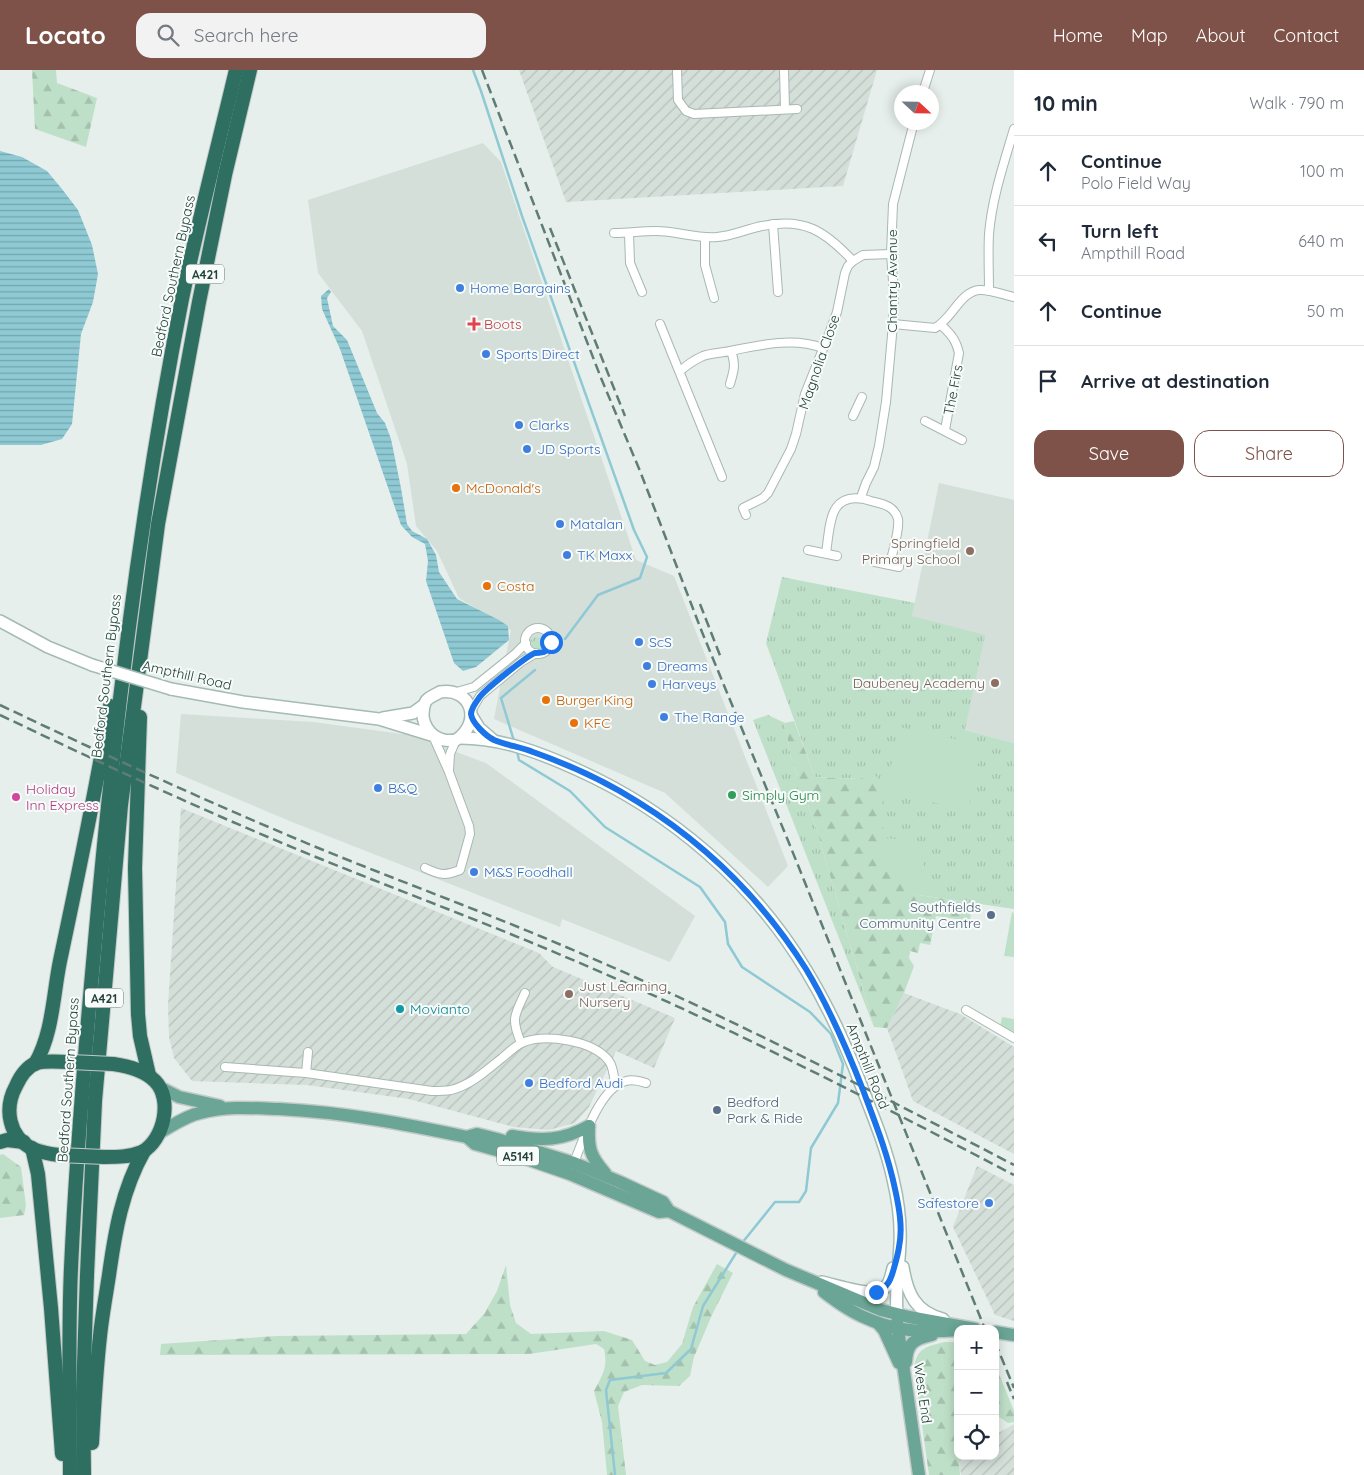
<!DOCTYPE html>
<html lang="en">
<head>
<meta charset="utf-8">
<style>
  :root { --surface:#fff; --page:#f2f2f3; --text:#1f2937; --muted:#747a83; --line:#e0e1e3; --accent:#7f5249 }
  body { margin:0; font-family:Quicksand,sans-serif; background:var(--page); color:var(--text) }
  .controls { position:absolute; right:15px; bottom:15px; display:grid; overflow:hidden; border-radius:10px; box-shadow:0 2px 12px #0003 }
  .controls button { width:45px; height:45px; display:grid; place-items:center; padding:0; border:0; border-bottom:1px solid var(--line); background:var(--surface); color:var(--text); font:25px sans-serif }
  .compass { position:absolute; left:894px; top:15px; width:45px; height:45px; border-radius:50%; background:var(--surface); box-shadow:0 2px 12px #0003; rotate:112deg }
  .stop { position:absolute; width:15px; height:15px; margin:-11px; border:4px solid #1a73e8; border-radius:50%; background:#fff }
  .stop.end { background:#1a73e8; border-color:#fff; box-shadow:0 1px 5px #0008 }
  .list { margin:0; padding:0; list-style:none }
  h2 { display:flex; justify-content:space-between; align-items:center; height:65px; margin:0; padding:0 20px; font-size:21px }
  h2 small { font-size:16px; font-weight:400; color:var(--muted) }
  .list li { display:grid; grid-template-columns:32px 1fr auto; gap:15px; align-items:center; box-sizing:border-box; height:70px; padding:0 20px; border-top:1px solid var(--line) }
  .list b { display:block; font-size:19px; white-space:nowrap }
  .list p { margin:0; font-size:16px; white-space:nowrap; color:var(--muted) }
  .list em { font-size:16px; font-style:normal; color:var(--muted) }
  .actions { display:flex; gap:10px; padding:15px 20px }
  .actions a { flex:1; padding:11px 0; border:1px solid var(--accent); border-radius:15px; text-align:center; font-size:18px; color:var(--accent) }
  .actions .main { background:var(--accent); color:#fff }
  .icon { flex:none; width:28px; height:28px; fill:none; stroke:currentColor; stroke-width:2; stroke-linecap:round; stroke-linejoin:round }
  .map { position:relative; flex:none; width:1014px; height:1405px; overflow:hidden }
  header { display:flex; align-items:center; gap:30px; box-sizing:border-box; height:70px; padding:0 25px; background:var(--accent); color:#fff }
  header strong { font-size:24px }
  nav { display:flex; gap:28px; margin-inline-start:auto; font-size:18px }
  .search { width:350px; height:45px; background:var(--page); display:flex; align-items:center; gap:12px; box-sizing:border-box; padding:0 18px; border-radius:15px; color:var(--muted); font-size:19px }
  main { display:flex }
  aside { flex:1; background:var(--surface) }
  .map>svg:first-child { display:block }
  .built { fill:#d4dfda }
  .industrial { fill:url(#industrial-furrows) }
  .grass { fill:url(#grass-tufts) }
  .forest { fill:url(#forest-firs) }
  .pitch { fill:#bfe0c8 }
  .water { fill:url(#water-rules) }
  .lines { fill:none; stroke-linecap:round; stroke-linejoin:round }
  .stream { stroke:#8ec9d4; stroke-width:2.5 }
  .street-casing { stroke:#a8b8b2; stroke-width:10 }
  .secondary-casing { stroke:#a4bbb3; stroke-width:14 }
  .primary-casing { stroke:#c2cac8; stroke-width:15 }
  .highway-casing { stroke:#c2cac8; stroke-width:16 }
  .street { stroke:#fff; stroke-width:8 }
  .secondary { stroke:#fff; stroke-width:11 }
  .primary { stroke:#6aa596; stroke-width:12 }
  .highway { stroke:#2f6f62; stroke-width:14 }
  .rail { stroke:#5f7d75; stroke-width:2.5; stroke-dasharray:10 5; stroke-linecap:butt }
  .secondary-bridge-casing { stroke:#a4bbb3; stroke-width:14; stroke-linecap:butt }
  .highway-bridge-casing { stroke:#c2cac8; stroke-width:16; stroke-linecap:butt }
  .secondary-bridge { stroke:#fff; stroke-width:11 }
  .highway-bridge { stroke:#2f6f62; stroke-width:14 }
  .route { stroke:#1a73e8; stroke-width:6 }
  .shop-dot { fill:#3f7fe0; stroke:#f7fbf9; stroke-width:2 }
  .health-dot { fill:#e0444e; stroke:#f7fbf9; stroke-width:2 }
  .food-dot { fill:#e8710a; stroke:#f7fbf9; stroke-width:2 }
  .education-dot { fill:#8d6e63; stroke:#f7fbf9; stroke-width:2 }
  .leisure-dot { fill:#2e9e5b; stroke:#f7fbf9; stroke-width:2 }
  .hotel-dot { fill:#d1479c; stroke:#f7fbf9; stroke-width:2 }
  .service-dot { fill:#5c6f8a; stroke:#f7fbf9; stroke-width:2 }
  .culture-dot { fill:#0f9aa8; stroke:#f7fbf9; stroke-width:2 }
  .labels { text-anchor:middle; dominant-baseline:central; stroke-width:4; stroke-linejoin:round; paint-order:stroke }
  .shield { fill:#f7fbf9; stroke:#637a73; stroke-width:1 }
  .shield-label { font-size:12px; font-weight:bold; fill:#24423a }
  .street-label { font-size:14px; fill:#24423a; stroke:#f7fbf9 }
  .shop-label { font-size:14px; fill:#366cbe; stroke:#f7fbf9; text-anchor:start }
  .health-label { font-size:14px; fill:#be3a42; stroke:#f7fbf9; text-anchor:start }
  .food-label { font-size:14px; fill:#c56008; stroke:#f7fbf9; text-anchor:start }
  .education-label { font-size:14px; fill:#785e54; stroke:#f7fbf9; text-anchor:end }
  .hotel-label { font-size:14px; fill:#b23c85; stroke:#f7fbf9; text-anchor:start }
  .leisure-label { font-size:14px; fill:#27864d; stroke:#f7fbf9; text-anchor:start }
  .service-label { font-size:14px; fill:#4e5e75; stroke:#f7fbf9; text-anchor:end }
  .culture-label { font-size:14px; fill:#0d838f; stroke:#f7fbf9; text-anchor:start }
</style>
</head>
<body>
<header>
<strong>Locato</strong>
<div class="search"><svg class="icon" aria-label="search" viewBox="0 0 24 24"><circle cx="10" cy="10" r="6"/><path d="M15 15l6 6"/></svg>Search here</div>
<nav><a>Home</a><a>Map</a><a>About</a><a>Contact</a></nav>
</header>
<main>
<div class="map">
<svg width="1014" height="1405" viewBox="0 0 1014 1405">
  <defs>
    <pattern id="industrial-furrows" width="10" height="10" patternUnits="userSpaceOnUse" patternTransform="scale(1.25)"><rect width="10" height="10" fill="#d4dfda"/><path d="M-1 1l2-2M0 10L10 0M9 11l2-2" fill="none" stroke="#b6c1bc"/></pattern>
    <pattern id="grass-tufts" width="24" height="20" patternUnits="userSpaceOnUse" patternTransform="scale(1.25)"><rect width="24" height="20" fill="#bfe0c8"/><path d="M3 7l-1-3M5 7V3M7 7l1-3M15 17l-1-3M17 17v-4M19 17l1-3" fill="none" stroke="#a4c1ad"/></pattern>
    <pattern id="forest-firs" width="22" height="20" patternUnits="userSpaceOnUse" patternTransform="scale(1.25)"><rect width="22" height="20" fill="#bfe0c8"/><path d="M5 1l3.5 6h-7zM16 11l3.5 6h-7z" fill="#a4c1ad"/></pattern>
    <pattern id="water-rules" width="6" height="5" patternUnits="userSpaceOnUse" patternTransform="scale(1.25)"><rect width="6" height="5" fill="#8ec9d4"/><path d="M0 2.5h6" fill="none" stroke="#74a5ad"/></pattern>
  </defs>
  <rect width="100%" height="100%" fill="#e6efeb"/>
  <!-- built -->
  <g class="built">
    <path d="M483,73L501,92L636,490L674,506L788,796L768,817L665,723L494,649L511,560L459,528L437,481L416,456L407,394L362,261L318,203L308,130Z"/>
    <path d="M939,413L1014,430V673L965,660L912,546Z"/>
    <path d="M181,644L313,652L410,665L486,693L695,846L670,892L562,849L560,857L292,752L176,703Z"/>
  </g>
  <!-- industrial -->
  <g class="industrial">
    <path d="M519,0H877L843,116L566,132Z"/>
    <path d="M181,738L539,883L553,897L675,948L654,998L616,981L589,1037L575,1053L549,1060L514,1057L409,1029L307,1015L192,1011L174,988L169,967L168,935Z"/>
    <path d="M904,923L960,944L1014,977V1084L913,1031L887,958Z"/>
    <path d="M977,1096L1014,1115V1251L995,1245L953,1157Z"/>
    <path d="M1014,1354V1405H961L959,1388L962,1386H995V1365Z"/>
  </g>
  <!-- grass -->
  <g class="grass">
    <path d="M782,507L915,533L912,546L985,565L965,660L1014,673V839L912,824L880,801L861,709L815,707L766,573Z"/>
    <circle cx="537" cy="574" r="7"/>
    <path d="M768,645L785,653L791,689L798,706V722L808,735L816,757L874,957L753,650Z"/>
    <path d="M1002,947L1014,949V965L1000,957Z"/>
  </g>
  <!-- forest -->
  <g class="forest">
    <path d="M32,0H56L57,13L97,28L86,77L35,59Z"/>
    <path d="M794,651L815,707L860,709L872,703L884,713L883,768L880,801L902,803L912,824L972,833L970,851L936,846L930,875L920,873L918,883L910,881L909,888L914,896L904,923L887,958L874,957L816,757L808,735L798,722V706L791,689L785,653Z"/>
    <path d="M3,1084L21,1097L26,1136L24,1145L0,1148V1085Z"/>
    <path d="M717,1194L733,1203L712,1245L694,1287L690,1306L679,1316L642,1315L624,1322L618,1336L626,1405H607L602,1352L594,1321C603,1304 608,1297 604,1279L596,1274L529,1284L160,1285L161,1274L276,1266L466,1264L484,1244L497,1221L506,1195L510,1235L516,1253L531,1264L604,1261L632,1270L645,1291L655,1295L667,1292L682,1274L693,1237Z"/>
    <path d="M945,1272H958V1310L955,1311L958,1386H959L960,1405H929L914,1297C917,1278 927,1276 945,1272Z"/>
    <path d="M995,1294L1014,1341V1352L1008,1353L995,1344Z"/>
  </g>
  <!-- pitch -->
  <g class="pitch">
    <path d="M900,657L982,675L968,740L885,722Z"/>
    <path d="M883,768L909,770L915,772L918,776L924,796L932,810C930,817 928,821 922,825L912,824L902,803L880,801Z"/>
    <path d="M1012,842L1014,843V887L1004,886Z"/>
  </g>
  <!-- water -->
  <g class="water">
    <path d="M0,81L22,87L47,101L62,119L78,140L92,175L98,204L93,232L81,264L72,354L62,369L41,375H0Z"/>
    <path d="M329,219L331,222L327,228L333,256L347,270L377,343L385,353L391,369L401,418L407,454L412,461L427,469L436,485L439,502L457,529L499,550L508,556L509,570L476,597L463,601L454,593L426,511L428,491L425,474L412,467L401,455L340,279L322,239L321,226Z"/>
  </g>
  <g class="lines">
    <!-- stream -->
    <g class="stream">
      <path d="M473,0L481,21L522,146L634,460L647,487L640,508L598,525L565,569"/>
      <path d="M514,671L501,628L535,600"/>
      <path d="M517,681L519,690L570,721L605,757L700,817L725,852L728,874L742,897L810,942L831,964L843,994L838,1033L811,1078L806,1121L799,1132H775L742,1173"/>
      <path d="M615,1405L606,1320L610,1310L666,1303L691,1279L703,1236L738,1180"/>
    </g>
    <!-- street casing -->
    <g class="street-casing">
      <g id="street">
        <path d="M677,0L678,30L686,41L694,44L797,39"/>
        <path d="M784,0L785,39"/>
        <path d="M923,22L930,0"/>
        <path d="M773,154L778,222"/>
        <path d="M614,163C628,163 642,161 656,161C677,161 697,169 717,167C732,166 747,159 762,156C804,147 825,161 853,191"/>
        <path d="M629,163L630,193L642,222"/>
        <path d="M705,167V195L714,228"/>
        <path d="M989,221C989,202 988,183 989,164C992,128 1004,93 1014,59"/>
        <path d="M660,254L722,407"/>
        <path d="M893,254L935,258C952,249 960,222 979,220C990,219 1003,225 1014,227"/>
        <path d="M941,255C951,264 956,270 959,283L945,360"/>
        <path d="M680,301C687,295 694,290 703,286C711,283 721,283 730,281C760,275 793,267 823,278"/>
        <path d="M730,314C734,300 736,295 731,281"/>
        <path d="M853,346L862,327"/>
        <path d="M925,351L962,370"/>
        <path d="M861,427L866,413L874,397L879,376L886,332L893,254L894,224L891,184L893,134L914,52"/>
        <path d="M746,445L743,438L763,428L768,423L791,379L796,364L805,324L829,264L837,242L845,203L848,196L853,191L863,185L891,184"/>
        <path d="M808,480L837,486"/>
        <path d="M826,483C828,471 829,448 836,438C844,426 858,427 871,431C882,434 894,435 898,449C900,461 892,482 890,495"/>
        <path d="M875,492L899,497"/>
        <circle cx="538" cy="571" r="13"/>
        <path d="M453,623L474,617L515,584L526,573"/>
        <path d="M471,641L480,626L521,592L536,583"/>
        <path d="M449,700L450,684L456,670"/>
        <path d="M425,798C440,805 445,806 460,800L470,764L469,756L449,702L433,666"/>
        <path d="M966,940L1014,968"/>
        <path d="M521,973C511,949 514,946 525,923"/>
        <path d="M225,997L306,1003L432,1021C438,1021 445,1021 451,1020C471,1015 487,1000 502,988C509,982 516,975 524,972C546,964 593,970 609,991C614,998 614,1008 615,1016"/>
        <path d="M306,1003L308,982"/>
        <path d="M573,1095C583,1071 599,1018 626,1011C633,1009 640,1011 646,1013"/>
      </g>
    </g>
    <!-- secondary casing -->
    <g class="secondary-casing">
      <g id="secondary">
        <path d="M0,551L48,577L92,595"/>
        <path d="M171,619L243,632L379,649L431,665"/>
        <path d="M440,622C471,617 483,652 456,670C440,673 426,664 423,647C423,642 423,636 426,631C429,627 435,625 440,622Z"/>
        <path d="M471,645L479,658L493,670"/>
        <path d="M383,648L413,643L424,635"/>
        <path d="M460,668C502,668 541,683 578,700C671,742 753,812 806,900C828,936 846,975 861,1015C873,1046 886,1077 893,1109C898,1130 901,1151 900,1173C899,1197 895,1220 897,1244"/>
        <path d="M903,1197C907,1223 915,1242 943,1249"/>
        <path d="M822,1212C837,1215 872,1228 883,1219C890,1215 891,1206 893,1198"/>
      </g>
    </g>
    <!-- primary casing -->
    <g class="primary-casing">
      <g id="primary">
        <path d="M159,1017L179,1027L220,1036"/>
        <path d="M589,1056C588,1078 590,1086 605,1103"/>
        <path d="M159,1063C172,1056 185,1046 200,1043C227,1036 252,1038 279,1039C343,1042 405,1054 467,1067L477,1064L497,1069L574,1093L620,1112L663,1132L669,1141L786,1200L881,1240L909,1247L975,1259"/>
        <path d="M512,1066C542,1071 562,1071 589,1056"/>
        <path d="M467,1067L475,1074L518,1086L570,1104L659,1142L669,1141"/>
        <path d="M824,1222C837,1232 851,1242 866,1248C894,1261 927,1263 957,1260"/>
        <path d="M897,1252L919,1405"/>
        <path d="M878,1253L884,1260L899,1293"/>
        <path d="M995,1262L1014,1265"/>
        <path d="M906,1292C907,1273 914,1269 932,1265"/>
      </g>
    </g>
    <!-- highway casing -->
    <g class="highway-casing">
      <g id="highway">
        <path d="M140,647L135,798L138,944L140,966L149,1005"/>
        <path d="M35,994C53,963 53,925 60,891C78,806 96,721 110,636"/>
        <path d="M0,1072L7,1070L24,1072"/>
        <path d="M32,1078L38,1104L51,1238L62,1384"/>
        <path d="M59,1085C50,1084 41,1082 33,1079C8,1067 4,1038 16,1016C20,1007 27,997 36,993C47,990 59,992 71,992"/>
        <path d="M104,1087C117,1087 130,1087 142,1082C164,1070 173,1029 155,1011C144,1000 128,996 113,994"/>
        <path d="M92,1373C94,1337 96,1302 100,1266C102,1246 106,1225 109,1205C115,1162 122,1120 144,1081"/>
        <path d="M70,1405C70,1336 68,1267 71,1198C76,1089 85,980 95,871C114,656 140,441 182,229C198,152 218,76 236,0"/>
        <path d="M84,1405L83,1324L87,1205L95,1031L121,735L158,454L199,232L225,105L250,0"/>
      </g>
    </g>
    <!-- street -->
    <use href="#street" class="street"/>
    <!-- secondary -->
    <use href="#secondary" class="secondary"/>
    <!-- primary -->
    <use href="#primary" class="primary"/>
    <!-- highway -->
    <use href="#highway" class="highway"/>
    <!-- rail -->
    <g class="rail">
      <path d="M482,0L601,308L640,401L702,562L789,773L985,1259"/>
      <path d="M550,158L625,346"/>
      <path d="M700,534L721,588"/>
      <path d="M0,635C103,684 206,731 311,775C396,810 482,841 566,877C719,942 867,1018 1014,1095"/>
      <path d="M0,645C103,694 206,742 311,785C394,819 479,850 561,885C716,950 865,1027 1014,1105"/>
      <path d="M995,1272L1014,1318"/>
      <path d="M1007,1312L1014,1329"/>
    </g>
    <!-- secondary-bridge casing -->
    <g class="secondary-bridge-casing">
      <path id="secondary-bridge" d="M92,595L171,619"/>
    </g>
    <!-- highway-bridge casing -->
    <g class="highway-bridge-casing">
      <g id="highway-bridge">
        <path d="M71,992L113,994"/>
        <path d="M59,1085L104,1087"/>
      </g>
    </g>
    <!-- secondary-bridge -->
    <use href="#secondary-bridge" class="secondary-bridge"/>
    <!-- highway-bridge -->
    <use href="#highway-bridge" class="highway-bridge"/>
  </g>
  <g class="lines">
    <!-- route -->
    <path class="route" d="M551,572C550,576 550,576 547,580C543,584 540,582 535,583C527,586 484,620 479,628C476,632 471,639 471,644C472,653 486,666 494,670C506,675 520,677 533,682C570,695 605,711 638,732C706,774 763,831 806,899C829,937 847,979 863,1020C875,1052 888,1085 895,1119C899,1137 903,1158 899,1177C898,1184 896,1191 894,1198C891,1209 888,1218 876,1222"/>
  </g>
  <!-- markers -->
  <g class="shop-dot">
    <circle cx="460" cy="218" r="5"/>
    <circle cx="486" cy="284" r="5"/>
    <circle cx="519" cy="355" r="5"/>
    <circle cx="527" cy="379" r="5"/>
    <circle cx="560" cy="454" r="5"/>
    <circle cx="567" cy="485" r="5"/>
    <circle cx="639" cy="572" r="5"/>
    <circle cx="647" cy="596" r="5"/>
    <circle cx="652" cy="614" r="5"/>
    <circle cx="664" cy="647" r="5"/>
    <circle cx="378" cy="718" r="5"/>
    <circle cx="474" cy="802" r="5"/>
    <circle cx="529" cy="1013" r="5"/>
    <circle cx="989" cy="1133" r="5"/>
  </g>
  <path class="health-dot" d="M471.5 246.5h5v5h5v5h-5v5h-5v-5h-5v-5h5z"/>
  <g class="food-dot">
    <circle cx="456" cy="418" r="5"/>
    <circle cx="487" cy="516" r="5"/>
    <circle cx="546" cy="630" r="5"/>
    <circle cx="574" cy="653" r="5"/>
  </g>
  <g class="education-dot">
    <circle cx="970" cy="481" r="5"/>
    <circle cx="995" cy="613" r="5"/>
    <circle cx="569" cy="924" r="5"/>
  </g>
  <circle class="leisure-dot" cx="732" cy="725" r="5"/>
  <circle class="hotel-dot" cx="16" cy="727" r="5"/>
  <g class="service-dot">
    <circle cx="991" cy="845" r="5"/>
    <circle cx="717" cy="1040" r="5"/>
  </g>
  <circle class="culture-dot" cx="400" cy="939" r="5"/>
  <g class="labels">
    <!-- shield labels -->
    <g class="shield">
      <rect x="186" y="194.5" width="38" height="19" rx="4"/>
      <rect x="85" y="918.5" width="38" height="19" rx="4"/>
      <rect x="497" y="1076.5" width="42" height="19" rx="4"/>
    </g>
    <g class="shield-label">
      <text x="205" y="204">A421</text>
      <text x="104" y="928">A421</text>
      <text x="518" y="1086">A5141</text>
    </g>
    <!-- street labels -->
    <g class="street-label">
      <text transform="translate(173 206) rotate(-78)">Bedford Southern Bypass</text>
      <text transform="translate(892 211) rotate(-90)">Chantry Avenue</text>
      <text transform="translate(819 292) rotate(-71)">Magnolia Close</text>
      <text transform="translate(953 320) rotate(-79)">The Firs</text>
      <text transform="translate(187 605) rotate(13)">Ampthill Road</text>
      <text transform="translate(106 606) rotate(-83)">Bedford Southern Bypass</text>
      <text transform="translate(868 996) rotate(68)">Ampthill Road</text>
      <text transform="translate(68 1010) rotate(-86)">Bedford Southern Bypass</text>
      <text transform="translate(923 1323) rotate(82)">West End</text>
    </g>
    <!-- shop labels -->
    <g class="shop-label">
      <text x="470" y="218">Home Bargains</text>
      <text x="496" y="284">Sports Direct</text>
      <text x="529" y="355">Clarks</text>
      <text x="537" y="379">JD Sports</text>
      <text x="570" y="454">Matalan</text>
      <text x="577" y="485">TK Maxx</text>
      <text x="649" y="572">ScS</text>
      <text x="657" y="596">Dreams</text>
      <text x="662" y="614">Harveys</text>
      <text x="674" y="647">The Range</text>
      <text x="388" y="718">B&amp;Q</text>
      <text x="484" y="802">M&amp;S Foodhall</text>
      <text x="539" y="1013">Bedford Audi</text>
      <text x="979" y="1133" text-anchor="end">Safestore</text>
    </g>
    <!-- health labels -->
    <g class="health-label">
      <text x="484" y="254">Boots</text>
    </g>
    <!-- food labels -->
    <g class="food-label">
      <text x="466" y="418">McDonald's</text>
      <text x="497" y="516">Costa</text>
      <text x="556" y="630">Burger King</text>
      <text x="584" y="653">KFC</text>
    </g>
    <!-- education labels -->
    <g class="education-label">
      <text x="960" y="473">Springfield<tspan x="960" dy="16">Primary School</tspan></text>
      <text x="985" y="613">Daubeney Academy</text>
      <text x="579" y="916" text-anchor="start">Just Learning<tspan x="579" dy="16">Nursery</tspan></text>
    </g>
    <!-- hotel labels -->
    <g class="hotel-label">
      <text x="26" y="719">Holiday<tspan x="26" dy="16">Inn Express</tspan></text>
    </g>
    <!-- leisure labels -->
    <g class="leisure-label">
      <text x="742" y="725">Simply Gym</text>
    </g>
    <!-- service labels -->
    <g class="service-label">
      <text x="981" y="837">Southfields<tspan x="981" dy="16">Community Centre</tspan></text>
      <text x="727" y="1032" text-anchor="start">Bedford<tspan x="727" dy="16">Park &amp; Ride</tspan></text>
    </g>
    <!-- culture labels -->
    <g class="culture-label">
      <text x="410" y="939">Movianto</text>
    </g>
  </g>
</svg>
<div class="controls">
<button>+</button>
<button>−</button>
<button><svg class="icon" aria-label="locate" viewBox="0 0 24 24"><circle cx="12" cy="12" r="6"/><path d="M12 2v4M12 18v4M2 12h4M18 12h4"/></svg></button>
</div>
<svg class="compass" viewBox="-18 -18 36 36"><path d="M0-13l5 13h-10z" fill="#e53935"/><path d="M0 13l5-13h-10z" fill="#747a83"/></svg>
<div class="stop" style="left:551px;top:572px"></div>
<div class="stop end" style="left:876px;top:1222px"></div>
</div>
<aside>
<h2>10 min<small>Walk · 790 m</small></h2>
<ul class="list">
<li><svg class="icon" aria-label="ahead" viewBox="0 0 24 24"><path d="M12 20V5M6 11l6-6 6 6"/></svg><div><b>Continue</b><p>Polo Field Way</p></div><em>100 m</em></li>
<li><svg class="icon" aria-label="left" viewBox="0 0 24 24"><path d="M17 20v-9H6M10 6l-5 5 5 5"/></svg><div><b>Turn left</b><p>Ampthill Road</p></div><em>640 m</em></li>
<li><svg class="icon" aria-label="ahead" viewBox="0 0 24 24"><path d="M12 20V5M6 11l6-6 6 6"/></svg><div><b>Continue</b></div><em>50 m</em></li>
<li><svg class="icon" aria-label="arrive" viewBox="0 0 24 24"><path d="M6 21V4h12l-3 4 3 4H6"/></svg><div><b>Arrive at destination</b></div></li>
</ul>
<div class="actions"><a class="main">Save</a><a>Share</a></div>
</aside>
</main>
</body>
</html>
